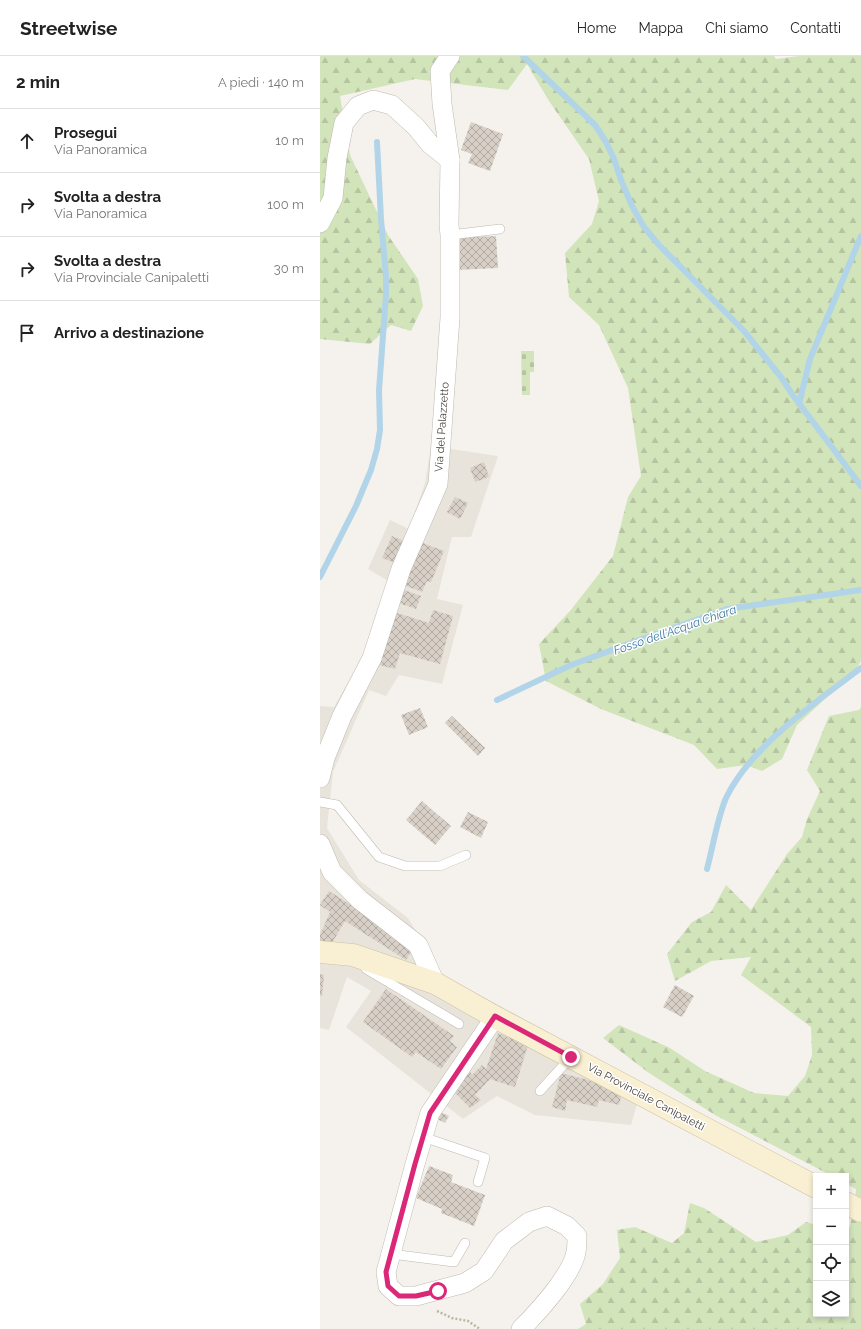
<!DOCTYPE html>
<html lang="it">
<head>
<meta charset="utf-8">
<style>
  :root { --surface:#fff; --page:#f6f6f6; --text:#222; --muted:#767676; --line:#e0e0e0 }
  body { margin:0; font-family:Raleway,sans-serif; background:var(--page); color:var(--text) }
  .controls { position:absolute; right:12px; bottom:12px; display:grid; overflow:hidden; border-radius:0px; box-shadow:0 2px 6px #0003 }
  .controls button { width:36px; height:36px; display:grid; place-items:center; padding:0; border:0; border-bottom:1px solid var(--line); background:var(--surface); color:var(--text); font:20px sans-serif }
  .stop { position:absolute; width:12px; height:12px; margin:-9px; border:3px solid #db2777; border-radius:50%; background:#fff }
  .stop.end { background:#db2777; border-color:#fff; box-shadow:0 1px 4px #0008 }
  .list { margin:0; padding:0; list-style:none }
  h2 { display:flex; justify-content:space-between; align-items:center; height:52px; margin:0; padding:0 16px; font-size:17px }
  h2 small { font-size:13px; font-weight:400; color:var(--muted) }
  .list li { display:grid; grid-template-columns:26px 1fr auto; gap:12px; align-items:center; box-sizing:border-box; height:64px; padding:0 16px; border-top:1px solid var(--line) }
  .list b { display:block; font-size:15px; white-space:nowrap }
  .list p { margin:0; font-size:13px; white-space:nowrap; color:var(--muted) }
  .list em { font-size:13px; font-style:normal; color:var(--muted) }
  .icon { flex:none; width:22px; height:22px; fill:none; stroke:currentColor; stroke-width:2; stroke-linecap:round; stroke-linejoin:round }
  .map { position:relative; flex:none; width:541px; height:1273px; overflow:hidden }
  header { display:flex; align-items:center; gap:24px; box-sizing:border-box; height:56px; padding:0 20px; background:var(--surface); border-bottom:1px solid var(--line) }
  header strong { font-size:19px }
  nav { display:flex; gap:22px; margin-inline-start:auto; font-size:14px }
  main { display:flex }
  aside { flex:1; background:var(--surface) }
  .map>svg:first-child { display:block }
  .residential { fill:#e8e4db }
  .forest { fill:url(#forest-firs) }
  .cemetery { fill:url(#cemetery-stones) }
  .lines { fill:none; stroke-linecap:round; stroke-linejoin:round }
  .stream { stroke:#b1d4e9; stroke-width:6 }
  .building { fill:url(#building-cross-hatch) }
  .service-casing { stroke:#bfb9b0; stroke-width:10 }
  .minor-casing { stroke:#bfb9b0; stroke-width:20 }
  .secondary-casing { stroke:#cfc2a2; stroke-width:23 }
  .path { stroke:#bfb4a3; stroke-width:2.5; stroke-dasharray:2 2; stroke-linecap:butt }
  .service { stroke:#fff; stroke-width:9 }
  .minor { stroke:#fff; stroke-width:19 }
  .secondary { stroke:#f9efd2; stroke-width:22 }
  .route { stroke:#db2777; stroke-width:5 }
  .labels { text-anchor:middle; dominant-baseline:central; stroke-width:3; stroke-linejoin:round; paint-order:stroke }
  .street-label { font-size:11px; fill:#48433b; stroke:#fff }
  .water-label { font-size:12px; font-style:italic; fill:#3d7aa1; stroke:#fff }
</style>
</head>
<body>
<header>
<strong>Streetwise</strong>
<nav><a>Home</a><a>Mappa</a><a>Chi siamo</a><a>Contatti</a></nav>
</header>
<main>
<aside>
<h2>2 min<small>A piedi · 140 m</small></h2>
<ul class="list">
<li><svg class="icon" aria-label="ahead" viewBox="0 0 24 24"><path d="M12 20V5M6 11l6-6 6 6"/></svg><div><b>Prosegui</b><p>Via Panoramica</p></div><em>10 m</em></li>
<li><svg class="icon" aria-label="right" viewBox="0 0 24 24"><path d="M7 20v-9h11M14 6l5 5-5 5"/></svg><div><b>Svolta a destra</b><p>Via Panoramica</p></div><em>100 m</em></li>
<li><svg class="icon" aria-label="right" viewBox="0 0 24 24"><path d="M7 20v-9h11M14 6l5 5-5 5"/></svg><div><b>Svolta a destra</b><p>Via Provinciale Canipaletti</p></div><em>30 m</em></li>
<li><svg class="icon" aria-label="arrive" viewBox="0 0 24 24"><path d="M6 21V4h12l-3 4 3 4H6"/></svg><div><b>Arrivo a destinazione</b></div></li>
</ul>
</aside>
<div class="map">
<svg width="541" height="1273" viewBox="0 0 541 1273">
  <defs>
    <pattern id="forest-firs" width="22" height="20" patternUnits="userSpaceOnUse"><rect width="22" height="20" fill="#d2e4ba"/><path d="M5 1l3.5 6h-7zM16 11l3.5 6h-7z" fill="#b6c5a1"/></pattern>
    <pattern id="cemetery-stones" width="16" height="16" patternUnits="userSpaceOnUse"><rect width="16" height="16" fill="#d2e4ba"/><path d="M2 7V4a2 2 0 0 1 4 0v3zM10 15v-3a2 2 0 0 1 4 0v3z" fill="#b6c5a1"/></pattern>
    <pattern id="building-cross-hatch" width="8" height="8" patternUnits="userSpaceOnUse"><rect width="8" height="8" fill="#d8d0c6"/><path d="M0 0l8 8M0 8l8-8" fill="none" stroke="#b1aaa2"/></pattern>
  </defs>
  <rect width="100%" height="100%" fill="#f5f2ed"/>
  <!-- residential -->
  <path class="residential" d="M111,390L178,400L151,481H132L117,543L143,549L122,628L79,619L66,640L49,634L13,716L7,772L39,824L88,862L123,919L323,1027L311,1069L215,1059L177,1040L143,1063L26,971L51,935L27,921L9,974L0,972V650L14,651L42,602L68,525L48,513L70,464L89,473L105,427Z"/>
  <!-- forest -->
  <g class="forest">
    <path d="M0,0H454L456,3L479,0H541V605L535,615L477,669L462,703L442,715L426,709L397,713L374,689L281,653L226,625L219,588L250,555L293,500L308,441L321,420L308,332L279,269L249,241L245,197L272,168L279,145L269,103L229,45L207,8L188,34L95,23L20,40L30,99L68,179L98,223L103,250L91,275L71,269L50,288L0,283Z"/>
    <path d="M541,651V1146L535,1143L536,1133L526,1128V1120H512L395,1059L329,1017L283,982L299,969L350,992L385,1015L434,1037L468,1040L485,1020L492,999L491,971L421,919L431,901L391,905L355,925L347,898L372,866L391,856L406,829L431,854L467,798L482,781L487,763L500,735L487,714L509,660L539,654Z"/>
    <path d="M370,1147L384,1152L436,1186L468,1179L486,1166L496,1169V1258H526V1172L530,1171L532,1160L541,1165V1273H258L266,1268L260,1248L283,1228L300,1202L297,1174L315,1171L352,1187L364,1177Z"/>
  </g>
  <!-- cemetery -->
  <path class="cemetery" d="M201,295H214V316H210V339H202Z"/>
  <g class="lines">
    <!-- stream -->
    <g class="stream">
      <path d="M203,0L275,69L286,86L294,103L301,124L312,150L324,171L339,189L424,275L461,321L472,338L541,430"/>
      <path d="M479,348L490,303L541,180"/>
      <path d="M0,521L36,450L51,414L57,393L60,374L59,334L66,239V220L61,163L57,86"/>
      <path d="M177,644L251,609L336,578L407,553L541,534"/>
      <path d="M387,813C393,791 397,763 406,742C431,690 496,646 541,612"/>
    </g>
  </g>
  <!-- building -->
  <g class="building">
    <path d="M151,66L183,78L170,115L148,107L152,98L141,94Z"/>
    <path d="M176,180L178,212L137,214L135,182Z"/>
    <path d="M164,406L169,421L155,426L150,412Z"/>
    <path d="M135,441L148,447L140,463L127,456Z"/>
    <path d="M72,480L84,485L75,507L62,502Z"/>
    <path d="M100,486L124,495L111,526L107,525L102,536L84,529Z"/>
    <path d="M81,533L101,540L96,553L76,546Z"/>
    <path d="M113,554L133,560L120,608L80,597L75,613L59,609L74,556L109,567Z"/>
    <path d="M100,652L108,671L89,679L81,659Z"/>
    <path d="M132,660L165,692L158,700L125,667Z"/>
    <path d="M102,745L131,770L115,789L86,764Z"/>
    <path d="M148,756L168,766L161,782L140,771Z"/>
    <path d="M9,835L95,890L86,904L25,865L12,887L0,885V879L10,856L0,849Z"/>
    <path d="M0,918L4,919L2,940H0Z"/>
    <path d="M355,929L374,940L362,961L343,951Z"/>
    <path d="M66,933L134,980L130,985L137,991L121,1013L96,996L92,1001L43,966Z"/>
    <path d="M178,977L208,989L195,1031L170,1023L155,1039L161,1044L150,1052L132,1034L149,1013L152,1019L162,1009L166,1013Z"/>
    <path d="M241,1017L303,1033L299,1049L279,1044L277,1051L247,1044L245,1055L232,1051Z"/>
    <path d="M118,1055L129,1060L125,1067L115,1062Z"/>
    <path d="M109,1110L133,1119L131,1126L165,1139L154,1170L121,1157L122,1153L96,1142Z"/>
  </g>
  <g class="lines">
    <!-- service casing -->
    <g class="service-casing">
      <g id="service">
        <path d="M130,179L180,173"/>
        <path d="M0,746L17,749L59,801L85,810H120L146,799"/>
        <path d="M46,913L139,968"/>
        <path d="M220,1035L251,1001"/>
        <path d="M103,1081L165,1102L158,1126"/>
        <path d="M71,1198L134,1206L145,1187"/>
      </g>
    </g>
    <!-- minor casing -->
    <g class="minor-casing">
      <g id="minor">
        <path d="M0,167L13,142L17,102L24,67L38,50L53,44L72,49L96,71L110,88L130,104"/>
        <path d="M0,722L5,702L22,660L52,602L81,513L118,428L130,262V179L129,169L130,104L122,48L120,15L130,0"/>
        <path d="M0,788L12,816L40,844L98,889L115,927"/>
        <path d="M175,961L110,1057L95,1108L66,1216L68,1230L79,1240H96L145,1227L164,1215L184,1185L209,1166L227,1160L247,1170L257,1180C257,1185 257,1191 256,1196C252,1219 218,1256 201,1273"/>
      </g>
    </g>
    <!-- secondary casing -->
    <g class="secondary-casing">
      <g id="secondary">
        <path d="M0,896L33,899L115,927L175,961L496,1131"/>
        <path d="M526,1147L541,1155"/>
      </g>
    </g>
    <!-- path -->
    <path class="path" d="M117,1255L132,1262L148,1265L160,1273"/>
    <!-- service -->
    <use href="#service" class="service"/>
    <!-- minor -->
    <use href="#minor" class="minor"/>
    <!-- secondary -->
    <use href="#secondary" class="secondary"/>
  </g>
  <g class="lines">
    <!-- route -->
    <path class="route" d="M118,1235L96,1240H79L68,1230L66,1216L95,1108L110,1057L175,960L251,1001"/>
  </g>
  <g class="labels">
    <!-- street labels -->
    <g class="street-label">
      <text transform="translate(122 371) rotate(-86)">Via del Palazzetto</text>
      <text transform="translate(326 1041) rotate(28)">Via Provinciale Canipaletti</text>
    </g>
    <!-- water labels -->
    <g class="water-label">
      <text transform="translate(355 574) rotate(-19)">Fosso dell'Acqua Chiara</text>
    </g>
  </g>
</svg>
<div class="controls">
<button>+</button>
<button>−</button>
<button><svg class="icon" aria-label="locate" viewBox="0 0 24 24"><circle cx="12" cy="12" r="6"/><path d="M12 2v4M12 18v4M2 12h4M18 12h4"/></svg></button>
<button><svg class="icon" aria-label="layers" viewBox="0 0 24 24"><path d="M12 4l9 5-9 5-9-5zM3 14l9 5 9-5"/></svg></button>
</div>
<div class="stop" style="left:118px;top:1235px"></div>
<div class="stop end" style="left:251px;top:1001px"></div>
</div>
</main>
</body>
</html>
